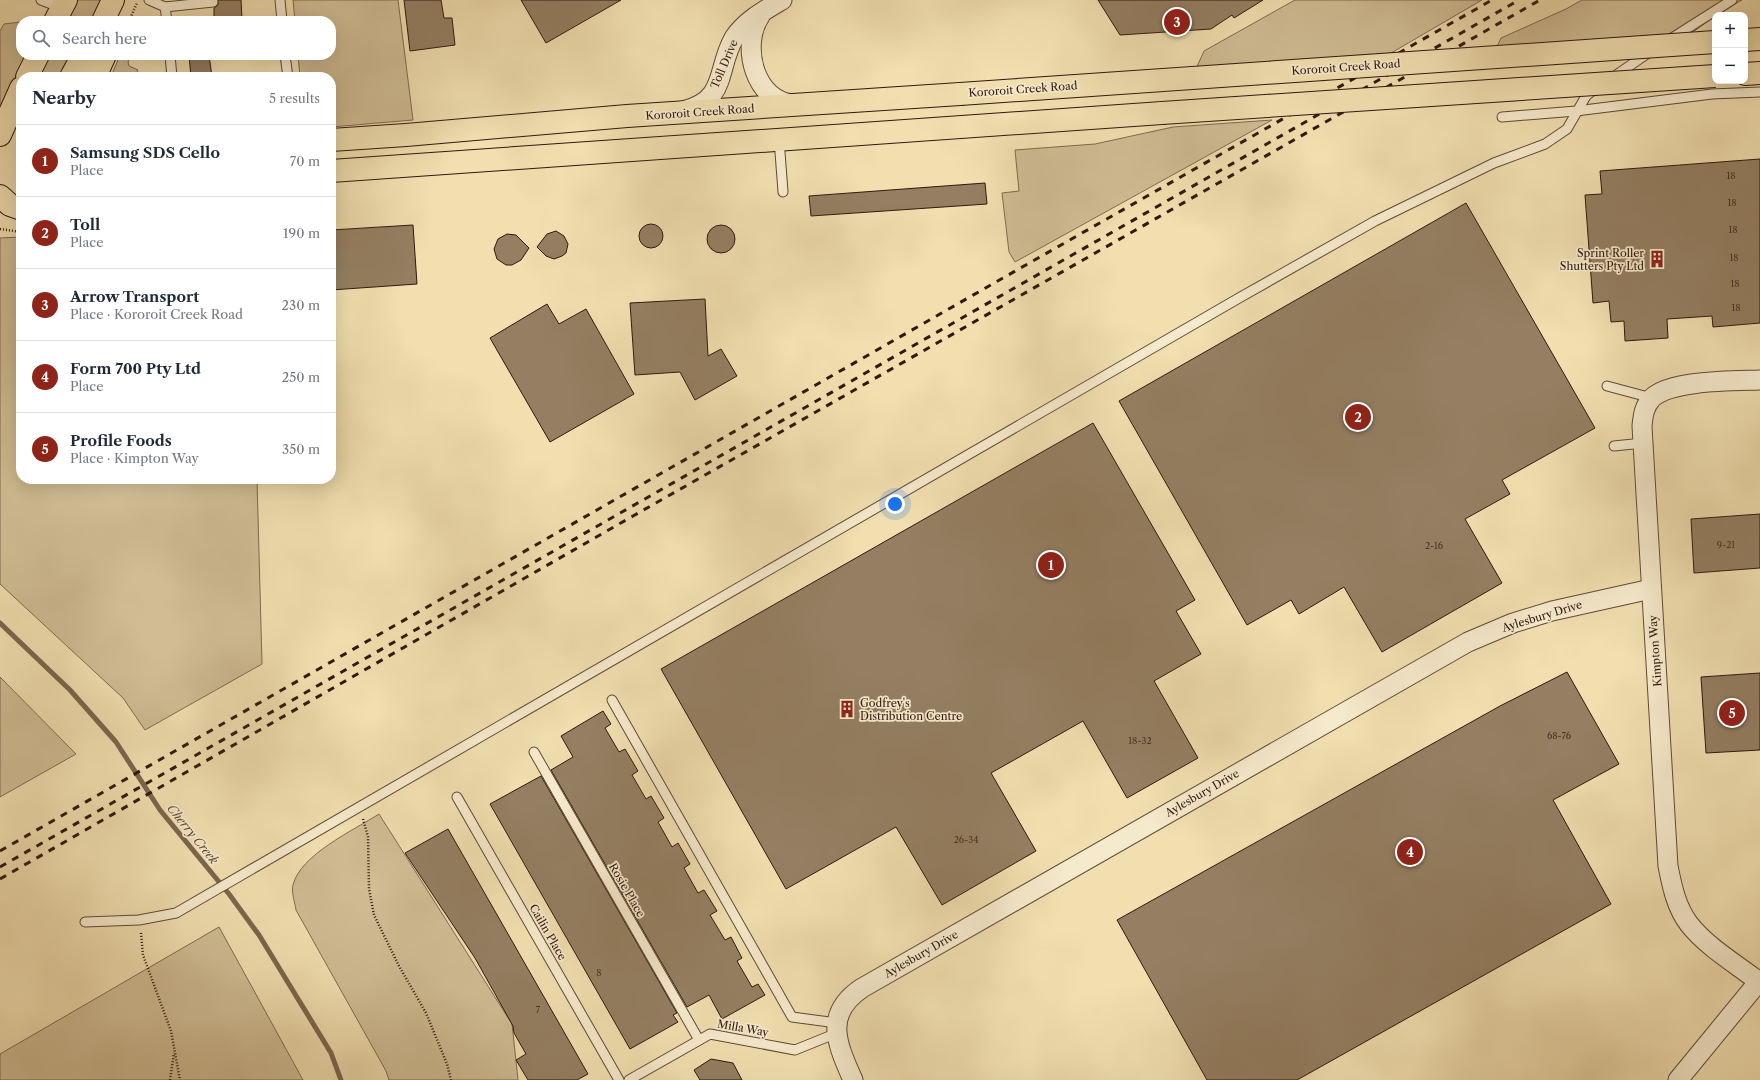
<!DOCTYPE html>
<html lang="en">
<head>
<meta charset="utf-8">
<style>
  :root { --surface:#fff; --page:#f2f2f3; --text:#1f2937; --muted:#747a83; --line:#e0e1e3; --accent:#8f2418 }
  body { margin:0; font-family:"Libre Caslon Text",serif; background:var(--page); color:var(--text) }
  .controls { position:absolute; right:12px; top:12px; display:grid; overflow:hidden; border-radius:8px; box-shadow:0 4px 16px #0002 }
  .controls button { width:36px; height:36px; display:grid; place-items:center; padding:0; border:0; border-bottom:1px solid var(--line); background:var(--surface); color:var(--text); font:20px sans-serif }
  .you { position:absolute; left:895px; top:504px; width:14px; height:14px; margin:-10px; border:3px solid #fff; border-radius:50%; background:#1a73e8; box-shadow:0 0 0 6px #1a73e833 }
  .badge { display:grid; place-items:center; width:26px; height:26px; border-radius:50%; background:var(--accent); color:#fff; font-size:13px; font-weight:700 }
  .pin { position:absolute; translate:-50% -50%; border:2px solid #fff; box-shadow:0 1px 4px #0006 }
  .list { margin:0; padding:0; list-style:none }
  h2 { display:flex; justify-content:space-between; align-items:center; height:52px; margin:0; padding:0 16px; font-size:17px }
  h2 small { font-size:13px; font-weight:400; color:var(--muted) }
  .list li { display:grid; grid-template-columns:26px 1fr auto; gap:12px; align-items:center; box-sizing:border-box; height:72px; padding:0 16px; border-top:1px solid var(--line) }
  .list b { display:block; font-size:15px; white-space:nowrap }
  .list p { margin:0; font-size:13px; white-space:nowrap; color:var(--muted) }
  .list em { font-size:13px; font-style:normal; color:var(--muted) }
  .icon { flex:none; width:22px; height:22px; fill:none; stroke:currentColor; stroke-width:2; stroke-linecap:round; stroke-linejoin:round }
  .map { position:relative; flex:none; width:1760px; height:1080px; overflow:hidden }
  .search { position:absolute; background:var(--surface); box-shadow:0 4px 16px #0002; left:16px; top:16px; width:320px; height:44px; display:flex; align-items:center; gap:10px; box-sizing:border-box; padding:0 14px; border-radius:16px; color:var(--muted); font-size:15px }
  .panel { position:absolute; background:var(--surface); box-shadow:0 4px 16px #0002; left:16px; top:72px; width:320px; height:412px; border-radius:16px }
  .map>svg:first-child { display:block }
  .green { fill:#d0bd94; stroke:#806a51 }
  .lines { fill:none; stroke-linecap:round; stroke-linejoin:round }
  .stream { stroke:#7c674e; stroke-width:5 }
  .building { fill:#947f62; stroke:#30180e }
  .service-casing { stroke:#604a36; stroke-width:11 }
  .minor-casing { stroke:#604a36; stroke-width:21 }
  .primary-casing { stroke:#30180e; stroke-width:24 }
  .path { stroke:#30180e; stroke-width:2.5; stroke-dasharray:1 2; stroke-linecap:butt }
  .service { stroke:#f6eacc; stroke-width:9 }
  .minor { stroke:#f6eacc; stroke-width:19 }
  .primary { stroke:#f1dfb0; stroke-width:22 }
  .rail { stroke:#30180e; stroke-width:3; stroke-dasharray:7 7; stroke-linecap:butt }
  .primary-bridge-casing { stroke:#30180e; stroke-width:24; stroke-linecap:butt }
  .primary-bridge { stroke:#f1dfb0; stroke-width:22 }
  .labels { text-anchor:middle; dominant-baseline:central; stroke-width:3.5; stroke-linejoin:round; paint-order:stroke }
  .number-label { font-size:9px; fill:#493223 }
  .street-label { font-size:11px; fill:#30180e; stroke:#f6eacc }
  .poi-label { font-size:11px; fill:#30180e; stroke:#f6eacc; text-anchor:end }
  .water-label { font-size:12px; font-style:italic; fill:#634c39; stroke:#f6eacc }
</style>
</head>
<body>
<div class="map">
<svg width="1760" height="1080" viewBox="0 0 1760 1080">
  <rect width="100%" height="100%" fill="#f1dfb0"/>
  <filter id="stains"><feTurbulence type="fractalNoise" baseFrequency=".005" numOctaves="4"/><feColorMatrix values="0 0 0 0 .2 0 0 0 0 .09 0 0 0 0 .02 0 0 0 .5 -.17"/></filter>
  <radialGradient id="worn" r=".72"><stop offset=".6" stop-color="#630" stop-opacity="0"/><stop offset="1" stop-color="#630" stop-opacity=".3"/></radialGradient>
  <!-- green -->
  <g class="green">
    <path d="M76,0H102L92,21H66Z"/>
    <path d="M293,0H398L413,120L331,127V77H300L298,55H331V21H295Z"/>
    <path d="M1295,0H1482L1386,56L1195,71L1204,51Z"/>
    <path d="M1582,0H1742L1719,13L1689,35L1496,49L1501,38L1566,9Z"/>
    <path d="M21,22V55H28L0,114V31L4,24Z"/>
    <path d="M49,55H71L59,77H38Z"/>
    <path d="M120,55H131L128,62L129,66L138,70L134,77H111Z"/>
    <path d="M1272,120L1015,262L1009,252L1002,193L1019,191L1015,150L1095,144L1173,127Z"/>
    <path d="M21,237V479H257L262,664L145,730L123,698L0,584V238Z"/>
    <path d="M0,677L76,754L0,797Z"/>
    <path d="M379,814L512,1024L518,1080H389L386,1071L296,910C295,903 291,892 293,885C300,855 354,830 379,814Z"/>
    <path d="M219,927L303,1080H0V1054Z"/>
  </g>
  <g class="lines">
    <!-- stream -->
    <path class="stream" d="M0,623L70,690L116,742L160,810L229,894L259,935L331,1053L341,1080"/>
  </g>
  <!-- building -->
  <g class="building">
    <path d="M218,0H241L242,18L214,19V8L218,5Z"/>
    <path d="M404,0H441L444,18H452L455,45L410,51Z"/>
    <path d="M521,0H621L546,43Z"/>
    <path d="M1098,0H1263L1234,18L1232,15L1211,29L1120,35Z"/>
    <path d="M189,55H209L212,77H191Z"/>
    <path d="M1760,159V323L1713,327L1712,316L1667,319L1668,338L1625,341L1624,321L1611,322L1609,301L1593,303L1585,195L1602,194L1600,171Z"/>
    <path d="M985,183L987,204L811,216L809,196Z"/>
    <path d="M1466,203L1595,428L1502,480L1510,494L1465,519L1502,583L1382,652L1344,587L1299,614L1291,600L1247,625L1119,401Z"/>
    <circle cx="651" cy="236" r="12"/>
    <path d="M413,225L417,284L331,290V230Z"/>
    <circle cx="721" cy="239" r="14"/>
    <path d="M556,231L564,236L568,244L566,253L562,256L554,259L546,256L537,247L547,234Z"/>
    <path d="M507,234L516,235L529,248L521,260L512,265H506L497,259L494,249L498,239Z"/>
    <path d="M705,299L708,356L721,349L737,376L695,400L680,372L635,375L630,303Z"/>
    <path d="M547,304L559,324L586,309L634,394L550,442L490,338Z"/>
    <path d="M1093,423L1195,600L1176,611L1201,654L1154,681L1198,758L1127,798L1083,721L991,773L1036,851L942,905L896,827L786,889L661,669Z"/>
    <path d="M1760,514V568L1694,573L1691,519Z"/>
    <path d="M1567,672L1619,764L1553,800L1611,904L1297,1080H1207L1117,920L1500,706Z"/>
    <path d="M1760,673V750L1706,753L1701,677Z"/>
    <path d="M603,711L611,724L605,728L619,752L625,749L638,771L632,775L646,799L651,796L664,818L658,822L672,847L678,843L690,864L684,868L698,893L704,890L717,911L710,915L725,940L731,937L742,958L737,961L752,987L758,984L765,995L722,1019L709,995L687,1007L551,770L573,757L561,736Z"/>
    <path d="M541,776L677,1013L673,1015L678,1022L630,1049L490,804Z"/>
    <path d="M448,829L588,1074L577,1080H528L516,1060L526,1054L514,1033L513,1026L475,958L405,853Z"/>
    <path d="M711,1059L733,1063L742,1080H700L694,1070Z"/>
  </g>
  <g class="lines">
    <!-- service casing -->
    <g class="service-casing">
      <g id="service">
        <path d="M41,0L62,8"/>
        <path d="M149,0L165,7L213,2"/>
        <path d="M280,0L282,21"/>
        <path d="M165,7L167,21"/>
        <path d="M1669,40L1732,0"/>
        <path d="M170,55L172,77"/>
        <path d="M285,55L288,77"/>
        <path d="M1612,78L1651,51"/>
        <path d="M1502,117L1576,111L1712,94L1760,92"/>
        <path d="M779,139L783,192"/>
        <path d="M1607,386L1652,398"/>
        <path d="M1614,446L1643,443"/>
        <path d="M612,700L792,1017L837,1023"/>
        <path d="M534,752L699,1040"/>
        <path d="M457,797L619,1080"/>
        <path d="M85,922L139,920L176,913L1239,298L1375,221L1494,163L1545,144L1567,129L1586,96L1595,89"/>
        <path d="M629,1080L710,1034L795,1050L837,1033"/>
      </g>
    </g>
    <!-- minor casing -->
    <g class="minor-casing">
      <g id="minor">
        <path d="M760,16C740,46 755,103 795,104"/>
        <path d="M683,111C728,100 716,69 734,38C745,21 765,10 782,0"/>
        <path d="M1758,981C1736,964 1707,947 1689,924C1676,907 1672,886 1668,866L1642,426C1643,416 1644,406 1652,398C1671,380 1734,381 1760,380"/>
        <path d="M853,1080C837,1044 823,1014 862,988L1468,642L1513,623L1552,611L1651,589"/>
        <path d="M1678,1080L1760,980"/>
      </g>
    </g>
    <!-- primary casing -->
    <g class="primary-casing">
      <g id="primary">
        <path d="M55,21L66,0"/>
        <path d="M103,21L113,0"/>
        <path d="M1745,40L1760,39"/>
        <path d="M1745,74L1760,73"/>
        <path d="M27,77L38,55"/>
        <path d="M71,77L83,55"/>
        <path d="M95,77L105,55"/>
        <path d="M0,135L21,88"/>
        <path d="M331,140L406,135L627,116L960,94"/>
        <path d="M331,171L1162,113"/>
        <path d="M0,196L10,205L21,209"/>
      </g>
    </g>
    <!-- path -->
    <g class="path">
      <path d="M129,21L137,3"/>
      <path d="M0,229L21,232"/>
      <path d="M363,819L368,837L369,889L374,915L399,966L426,1013L447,1064L451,1080"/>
      <path d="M141,933L143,955L171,1031L180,1080"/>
      <path d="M170,1080L174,1053"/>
    </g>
    <!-- service -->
    <use href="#service" class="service"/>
    <!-- minor -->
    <use href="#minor" class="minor"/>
    <!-- primary -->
    <use href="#primary" class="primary"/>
    <!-- rail -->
    <g class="rail">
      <path d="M0,851L1017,270L1492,0"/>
      <path d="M0,867L1519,0"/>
      <path d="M0,879L633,516L1540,0"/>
    </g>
    <!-- primary-bridge casing -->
    <g class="primary-bridge-casing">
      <g id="primary-bridge">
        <path d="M960,94L1715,42"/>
        <path d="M1162,113L1715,76"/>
      </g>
    </g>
    <!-- primary-bridge -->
    <use href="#primary-bridge" class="primary-bridge"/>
  </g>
  <!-- icons -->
  <defs>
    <g id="building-bare" transform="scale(1.38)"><path d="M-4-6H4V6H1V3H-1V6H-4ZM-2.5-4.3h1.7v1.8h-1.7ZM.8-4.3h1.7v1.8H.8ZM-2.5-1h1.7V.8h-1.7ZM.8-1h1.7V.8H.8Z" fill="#8f2418" stroke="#f6eacc" stroke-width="2.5" paint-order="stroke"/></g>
  </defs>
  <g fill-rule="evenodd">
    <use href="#building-bare" x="1657" y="259"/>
    <use href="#building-bare" x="847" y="709"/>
  </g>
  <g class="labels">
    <!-- number labels -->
    <g class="number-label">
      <text x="1731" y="175">18</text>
      <text x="1732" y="202">18</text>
      <text x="1733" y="229">18</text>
      <text x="1734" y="257">18</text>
      <text x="1735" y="283">18</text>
      <text x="1736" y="307">18</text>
      <text x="1726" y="544">9-21</text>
      <text x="1434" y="545">2-16</text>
      <text x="1559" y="735">68-76</text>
      <text x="1140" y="740">18-32</text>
      <text x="966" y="839">26-34</text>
      <text x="599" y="972">8</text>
      <text x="538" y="1009">7</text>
    </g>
    <!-- street labels -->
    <g class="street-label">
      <text transform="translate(724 64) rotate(-67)">Toll Drive</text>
      <text transform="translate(1346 67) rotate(-4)">Kororoit Creek Road</text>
      <text transform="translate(1023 89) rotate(-4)">Kororoit Creek Road</text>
      <text transform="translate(700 112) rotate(-4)">Kororoit Creek Road</text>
      <text transform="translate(1542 616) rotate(-17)">Aylesbury Drive</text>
      <text transform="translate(1655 651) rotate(-94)">Kimpton Way</text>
      <text transform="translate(1202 793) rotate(-30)">Aylesbury Drive</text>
      <text transform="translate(627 890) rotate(60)">Rosie Place</text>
      <text transform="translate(548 932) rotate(60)">Cailin Place</text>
      <text transform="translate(921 954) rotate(-30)">Aylesbury Drive</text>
      <text transform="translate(743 1028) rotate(10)">Milla Way</text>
    </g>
    <!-- poi labels -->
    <g class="poi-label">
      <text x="1644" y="253">Sprint Roller<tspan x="1644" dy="13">Shutters Pty Ltd</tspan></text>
      <text x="860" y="703" text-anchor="start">Godfrey's<tspan x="860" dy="13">Distribution Centre</tspan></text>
    </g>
    <!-- water labels -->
    <g class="water-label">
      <text transform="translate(193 834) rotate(51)">Cherry Creek</text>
    </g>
  </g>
  <rect width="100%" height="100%" filter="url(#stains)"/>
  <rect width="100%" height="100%" fill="url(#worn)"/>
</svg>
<div class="controls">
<button>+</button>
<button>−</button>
</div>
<div class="you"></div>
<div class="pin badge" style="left:1051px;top:565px">1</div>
<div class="pin badge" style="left:1358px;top:417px">2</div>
<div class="pin badge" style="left:1177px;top:22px">3</div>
<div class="pin badge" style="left:1410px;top:852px">4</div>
<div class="pin badge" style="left:1732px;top:713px">5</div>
<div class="search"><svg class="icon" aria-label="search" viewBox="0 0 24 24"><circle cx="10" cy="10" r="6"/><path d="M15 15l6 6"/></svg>Search here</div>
<section class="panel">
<h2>Nearby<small>5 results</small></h2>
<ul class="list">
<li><span class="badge">1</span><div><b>Samsung SDS Cello</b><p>Place</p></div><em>70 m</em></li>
<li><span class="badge">2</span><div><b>Toll</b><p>Place</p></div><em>190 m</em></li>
<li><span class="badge">3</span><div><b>Arrow Transport</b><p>Place · Kororoit Creek Road</p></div><em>230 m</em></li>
<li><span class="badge">4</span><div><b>Form 700 Pty Ltd</b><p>Place</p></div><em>250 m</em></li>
<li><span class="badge">5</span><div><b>Profile Foods</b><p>Place · Kimpton Way</p></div><em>350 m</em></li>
</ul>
</section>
</div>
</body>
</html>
